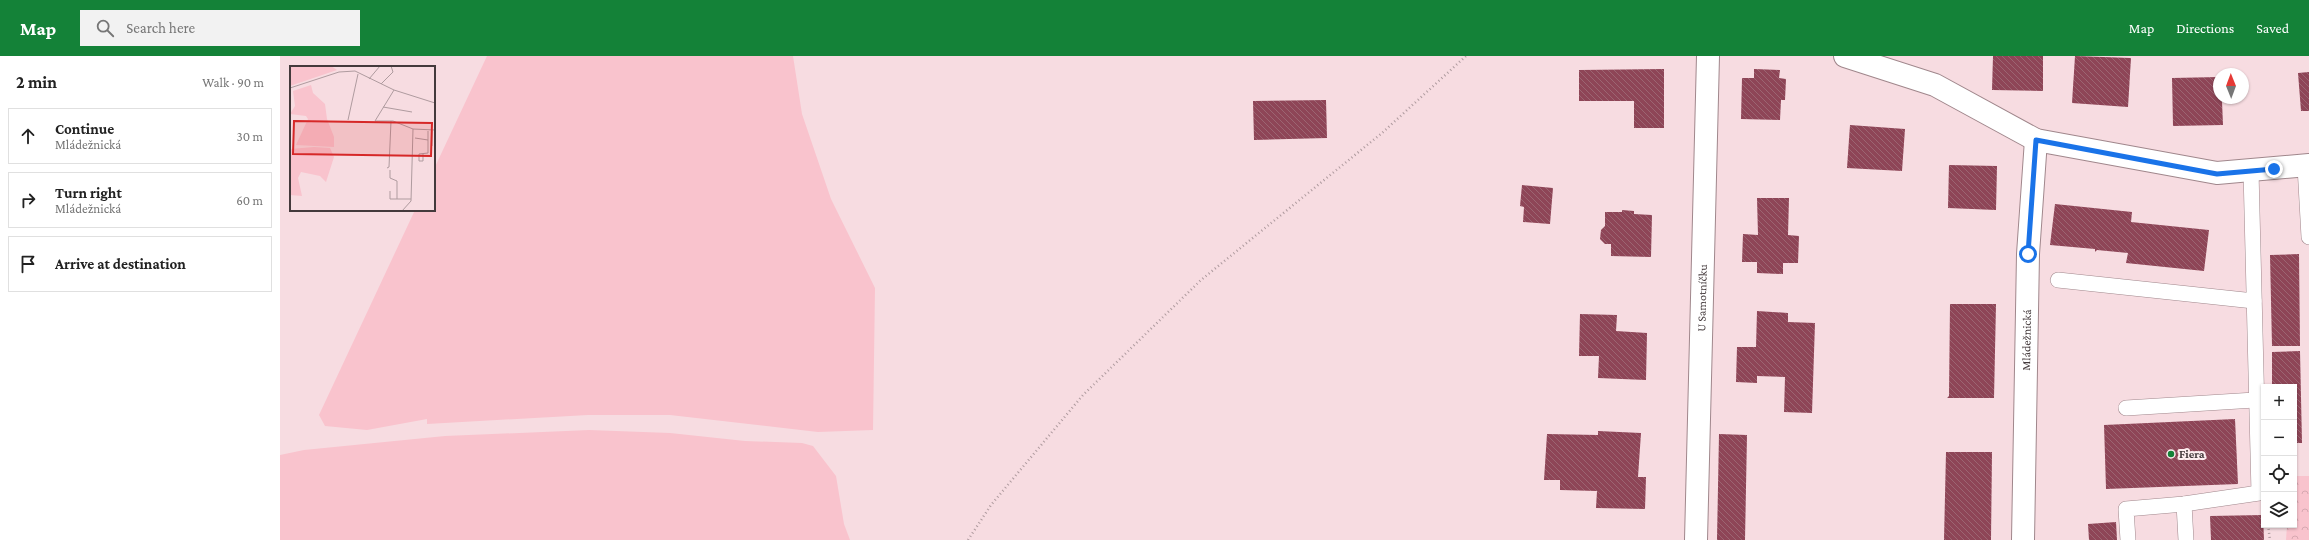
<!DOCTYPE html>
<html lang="en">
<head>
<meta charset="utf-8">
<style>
  :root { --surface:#fff; --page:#f2f2f2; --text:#222; --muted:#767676; --line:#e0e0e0; --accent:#148238 }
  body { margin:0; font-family:"Crimson Pro",serif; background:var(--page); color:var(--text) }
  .controls { position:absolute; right:12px; bottom:12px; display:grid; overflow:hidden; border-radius:0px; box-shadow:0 1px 3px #0004 }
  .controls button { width:36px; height:36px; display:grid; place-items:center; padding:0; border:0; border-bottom:1px solid var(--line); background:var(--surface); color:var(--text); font:20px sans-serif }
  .compass { position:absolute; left:1933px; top:12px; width:36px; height:36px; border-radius:50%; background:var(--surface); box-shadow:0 1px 3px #0004; rotate:359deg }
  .stop { position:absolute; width:12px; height:12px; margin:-9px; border:3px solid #1a73e8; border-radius:50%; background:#fff }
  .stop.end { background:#1a73e8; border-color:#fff; box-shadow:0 1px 4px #0008 }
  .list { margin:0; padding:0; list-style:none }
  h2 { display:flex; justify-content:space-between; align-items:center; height:52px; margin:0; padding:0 16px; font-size:17px }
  h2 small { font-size:13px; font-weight:400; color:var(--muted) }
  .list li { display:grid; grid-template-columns:26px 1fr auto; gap:12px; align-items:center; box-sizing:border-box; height:56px; margin:0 8px 8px; padding:0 8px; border:1px solid var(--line); border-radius:0px }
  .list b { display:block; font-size:15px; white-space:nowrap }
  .list p { margin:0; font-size:13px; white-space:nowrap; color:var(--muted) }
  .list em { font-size:13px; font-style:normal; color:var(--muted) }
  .icon { flex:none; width:22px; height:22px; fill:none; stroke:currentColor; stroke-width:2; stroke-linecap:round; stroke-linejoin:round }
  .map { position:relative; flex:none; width:2029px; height:484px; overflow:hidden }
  header { display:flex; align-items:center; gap:24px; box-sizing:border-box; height:56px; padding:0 20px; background:var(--accent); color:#fff }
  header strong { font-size:19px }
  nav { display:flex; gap:22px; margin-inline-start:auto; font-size:14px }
  .search { width:280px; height:36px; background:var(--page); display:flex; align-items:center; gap:10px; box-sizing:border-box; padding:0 14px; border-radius:0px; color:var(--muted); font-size:15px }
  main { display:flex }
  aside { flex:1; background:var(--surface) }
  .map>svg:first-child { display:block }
  .grass { fill:#f9c3cd }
  .forest { fill:url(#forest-crowns) }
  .building { fill:url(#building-back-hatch) }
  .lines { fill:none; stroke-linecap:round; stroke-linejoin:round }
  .lane-casing { stroke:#a0878c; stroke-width:16 }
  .street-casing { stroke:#a0878c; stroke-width:24 }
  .path { stroke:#ae9a9e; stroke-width:2.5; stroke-dasharray:1 3; stroke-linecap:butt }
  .lane { stroke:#fff; stroke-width:15 }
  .street { stroke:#fff; stroke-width:22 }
  .route { stroke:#1a73e8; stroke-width:5 }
  .poi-dot { fill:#148238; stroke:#fdedef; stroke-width:1.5 }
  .labels { text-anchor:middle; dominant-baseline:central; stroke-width:4; stroke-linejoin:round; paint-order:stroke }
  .street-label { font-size:12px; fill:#443a3c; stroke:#fdedef }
  .poi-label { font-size:12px; font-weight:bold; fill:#443a3c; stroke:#fdedef; text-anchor:start }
  .inset-road { fill:none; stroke:#af9b9f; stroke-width:1 }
  .view { fill:#d62828; fill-opacity:0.15; stroke:#d62828; stroke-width:2 }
  .inset-edge { fill:none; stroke:#443a3c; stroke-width:2 }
</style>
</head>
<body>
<header>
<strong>Map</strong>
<div class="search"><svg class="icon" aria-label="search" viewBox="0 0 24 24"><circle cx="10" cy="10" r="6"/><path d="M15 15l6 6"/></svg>Search here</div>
<nav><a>Map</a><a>Directions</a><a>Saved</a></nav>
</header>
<main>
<aside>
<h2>2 min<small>Walk · 90 m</small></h2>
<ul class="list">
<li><svg class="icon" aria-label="ahead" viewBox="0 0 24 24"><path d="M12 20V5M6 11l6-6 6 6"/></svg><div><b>Continue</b><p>Mládežnická</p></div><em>30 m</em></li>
<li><svg class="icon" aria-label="right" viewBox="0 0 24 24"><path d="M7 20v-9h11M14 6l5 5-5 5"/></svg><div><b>Turn right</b><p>Mládežnická</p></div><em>60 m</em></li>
<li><svg class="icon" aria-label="arrive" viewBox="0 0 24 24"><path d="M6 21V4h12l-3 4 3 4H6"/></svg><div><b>Arrive at destination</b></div></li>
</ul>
</aside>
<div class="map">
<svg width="2029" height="484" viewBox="0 0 2029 484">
  <defs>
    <pattern id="forest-crowns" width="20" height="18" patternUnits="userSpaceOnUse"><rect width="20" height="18" fill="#f9c3cd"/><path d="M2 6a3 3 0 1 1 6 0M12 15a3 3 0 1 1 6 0" fill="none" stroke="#d7a8b1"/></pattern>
    <pattern id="building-back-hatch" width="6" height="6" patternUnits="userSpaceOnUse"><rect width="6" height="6" fill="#8e4557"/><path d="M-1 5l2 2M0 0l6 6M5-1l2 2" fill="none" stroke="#9c6572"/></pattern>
  </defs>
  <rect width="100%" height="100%" fill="#f7dce1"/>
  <!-- grass -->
  <g class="grass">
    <path d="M207,0H513L522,58L551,143L595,232L593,374L538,376L390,359H308L147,368V363L87,374L45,370L39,359L135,154H154V113Z"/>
    <path d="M309,374L390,377L465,385L522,387L533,390L556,420L564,468L570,484H0V399L24,394L165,380Z"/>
  </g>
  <!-- forest -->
  <path class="forest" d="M2014,420H2029V484H2006L2007,469H2014Z"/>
  <!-- building -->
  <g class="building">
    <path d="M1713,0H1763V35L1712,34Z"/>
    <path d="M1795,0L1851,2L1848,51L1792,47Z"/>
    <path d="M1384,13V72H1354V45H1299V14Z"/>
    <path d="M1474,13L1500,14L1499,22L1506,23L1505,44H1501L1500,64L1461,63L1462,22H1474Z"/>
    <path d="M2029,16V55H2021L2018,17Z"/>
    <path d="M1939,21V42H1950V45H1942L1943,69L1893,70L1892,22Z"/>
    <path d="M1046,44L1047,82L974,84L973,45Z"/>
    <path d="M1570,69L1625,73L1622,115L1567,112Z"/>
    <path d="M1669,109L1717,110L1716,154L1668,152Z"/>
    <path d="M1242,129L1273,132L1270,168L1243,166L1244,151L1240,150Z"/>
    <path d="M1477,142H1509L1508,179L1519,180L1518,207H1503V218L1477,217V206H1462L1463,178L1478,179Z"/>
    <path d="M1775,148L1852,156L1851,166L1929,174L1924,215L1846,207L1848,197L1817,194L1815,196V193L1770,189Z"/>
    <path d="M1342,154L1354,155V158L1372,159L1371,201L1331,200V188H1325L1320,183L1321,174L1325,170V156H1342Z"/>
    <path d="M2019,198L2020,290H1992L1990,199Z"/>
    <path d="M1670,248H1716L1714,342H1667L1669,340Z"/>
    <path d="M1477,255L1508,257V266L1535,267L1532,357L1504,356L1505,321L1477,320V327L1456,326L1457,291H1476Z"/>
    <path d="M1300,258L1337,259L1336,275L1367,277L1366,324L1318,322L1319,300H1299Z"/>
    <path d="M2020,295L2022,387H2014V331H1992V296Z"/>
    <path d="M1955,363L1958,428L1826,433L1824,369Z"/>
    <path d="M1318,375L1361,377L1358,421H1366L1365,453L1316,452L1317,435L1280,434V424H1264L1267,378L1318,379Z"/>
    <path d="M1439,378L1467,379L1465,484H1437Z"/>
    <path d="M1666,396H1712L1711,484H1664Z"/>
    <path d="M1983,459L1984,484H1931L1930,460Z"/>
    <path d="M1836,466L1837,484H1809L1808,468Z"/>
  </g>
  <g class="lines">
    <!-- lane casing -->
    <g class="lane-casing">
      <g id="lane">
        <path d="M2025,110L2029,181"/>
        <path d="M1778,224L1974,245"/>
        <path d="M1846,352L1975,344"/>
        <path d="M1904,448L1906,484"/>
        <path d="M1848,484L1846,453L1904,448L1979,437L1971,115"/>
      </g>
    </g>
    <!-- street casing -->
    <g class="street-casing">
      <g id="street">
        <path d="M1565,0L1655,29L1756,84L1937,117L2029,109"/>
        <path id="s1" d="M1416,484L1428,0"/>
        <path id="s2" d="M1743,484L1748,198L1756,84"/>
      </g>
    </g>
    <!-- path -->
    <g class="path">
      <path d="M1988,469L1990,484"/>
      <path d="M688,484L711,449L803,339L921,224L1102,77L1186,0"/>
    </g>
    <!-- lane -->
    <use href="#lane" class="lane"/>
    <!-- street -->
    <use href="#street" class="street"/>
  </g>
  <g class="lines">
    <!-- route -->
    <path class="route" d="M1748,198L1756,84L1937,118L1994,113"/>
  </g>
  <!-- markers -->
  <circle class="poi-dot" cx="1891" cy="398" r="4"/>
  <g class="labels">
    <!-- street labels -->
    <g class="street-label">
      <text stroke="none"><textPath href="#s1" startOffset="242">U Samotníčku</textPath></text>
      <text stroke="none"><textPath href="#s2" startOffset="200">Mládežnická</textPath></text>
    </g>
    <!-- poi labels -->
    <g class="poi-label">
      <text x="1899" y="398">Fiera</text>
    </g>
  </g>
  <!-- overview -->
  <g transform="translate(10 10)">
    <rect width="145" height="145" fill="#f7dce1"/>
    <path d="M0,0H41L47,4L0,20ZM21,19L23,27L35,38L37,53L44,71V81L6,79L18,53L16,50L0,48L5,40L3,25ZM24,81L40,82L44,91L36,116L30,110L11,106L8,112L12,130L0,129V83Z" fill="#f9c3cd"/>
    <path class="inset-road" d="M65,5L104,24L145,37M79,13L90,0M91,18L103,6L101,0M0,22L49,6L65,5M104,24L85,55H103L123,63L145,64M93,41L122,46M58,54L68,8M142,65V80M125,72L138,74M133,88V95H129V88L138,87V65M97,102L99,101L101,55M100,104V112L107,115V133M100,125V133H121M112,145L121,135L123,63"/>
    <path class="view" d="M4,55L142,57L141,90L3,88Z"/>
    <rect width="145" height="145" class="inset-edge"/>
  </g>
</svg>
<div class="controls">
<button>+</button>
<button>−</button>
<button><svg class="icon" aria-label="locate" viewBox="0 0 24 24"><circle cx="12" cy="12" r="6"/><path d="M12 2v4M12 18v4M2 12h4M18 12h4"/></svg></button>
<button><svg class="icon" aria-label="layers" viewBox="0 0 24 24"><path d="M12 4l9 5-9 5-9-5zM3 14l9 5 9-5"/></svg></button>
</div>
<svg class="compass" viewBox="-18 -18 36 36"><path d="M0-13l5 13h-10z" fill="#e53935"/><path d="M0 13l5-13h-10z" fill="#767676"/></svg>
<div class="stop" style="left:1748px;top:198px"></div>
<div class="stop end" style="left:1994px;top:113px"></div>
</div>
</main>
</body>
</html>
